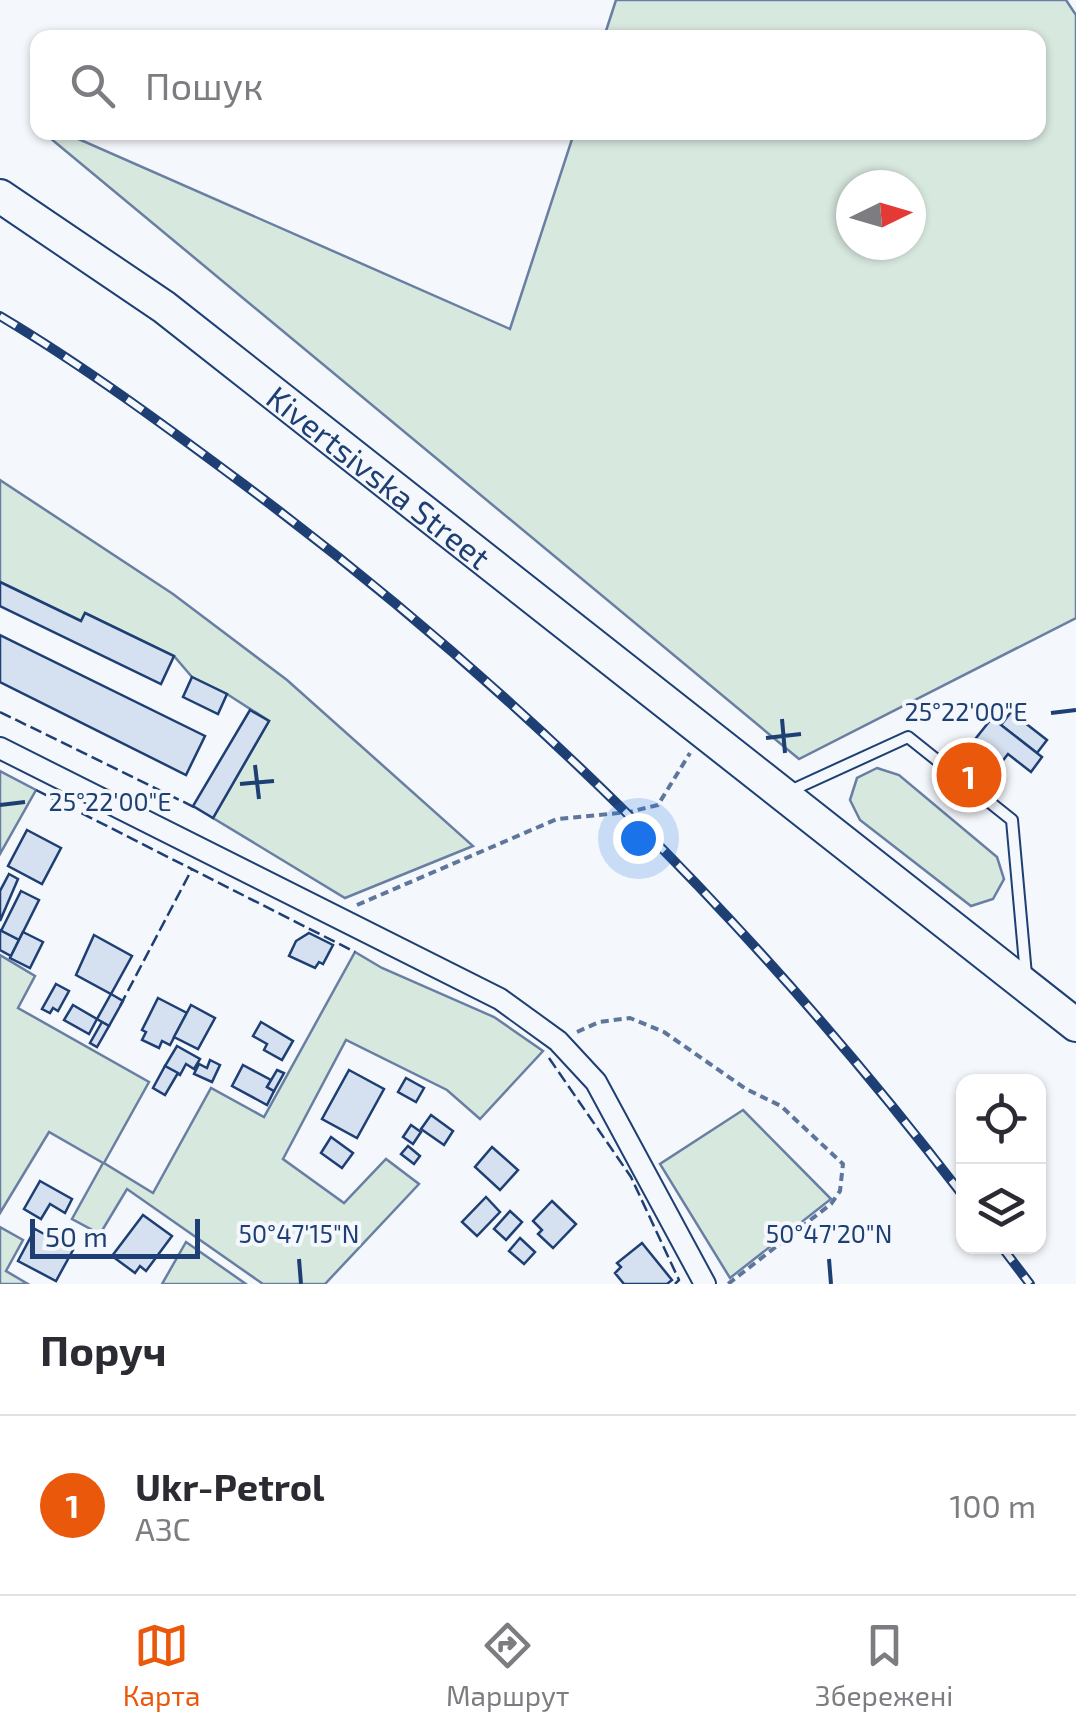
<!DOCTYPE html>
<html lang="uk">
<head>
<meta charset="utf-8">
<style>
  :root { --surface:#fff; --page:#f7f7f7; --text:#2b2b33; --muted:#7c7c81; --line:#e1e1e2; --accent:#ea580c }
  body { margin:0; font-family:"Exo 2",sans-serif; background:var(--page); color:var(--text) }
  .controls { position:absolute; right:30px; bottom:30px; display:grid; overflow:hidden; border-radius:20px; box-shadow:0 2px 8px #0004 }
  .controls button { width:90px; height:90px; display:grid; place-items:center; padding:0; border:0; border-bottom:2px solid var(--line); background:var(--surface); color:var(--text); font:50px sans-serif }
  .compass { position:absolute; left:836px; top:170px; width:90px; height:90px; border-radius:50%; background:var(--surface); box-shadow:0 2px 8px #0004; rotate:85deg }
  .scale { position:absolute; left:30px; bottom:25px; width:170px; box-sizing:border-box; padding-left:10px; border:5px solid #1d3f73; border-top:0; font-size:28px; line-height:35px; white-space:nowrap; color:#1d3f73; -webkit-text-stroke:8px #f4f7fb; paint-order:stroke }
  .you { position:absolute; left:638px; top:838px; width:35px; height:35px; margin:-25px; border:8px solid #fff; border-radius:50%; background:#1a73e8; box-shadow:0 0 0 15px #1a73e833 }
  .badge { display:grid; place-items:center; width:65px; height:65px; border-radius:50%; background:var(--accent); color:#fff; font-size:32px; font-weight:700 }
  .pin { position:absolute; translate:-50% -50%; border:5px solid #fff; box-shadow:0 2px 10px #0006 }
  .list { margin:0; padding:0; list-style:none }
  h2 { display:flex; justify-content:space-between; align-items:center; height:130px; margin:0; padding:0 40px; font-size:42px }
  h2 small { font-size:32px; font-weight:400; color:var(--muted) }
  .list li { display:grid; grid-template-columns:65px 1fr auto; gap:30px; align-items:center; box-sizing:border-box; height:180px; padding:0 40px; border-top:2px solid var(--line) }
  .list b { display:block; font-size:38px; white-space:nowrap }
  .list p { margin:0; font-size:32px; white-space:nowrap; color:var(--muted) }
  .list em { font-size:32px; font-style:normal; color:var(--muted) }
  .icon { flex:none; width:55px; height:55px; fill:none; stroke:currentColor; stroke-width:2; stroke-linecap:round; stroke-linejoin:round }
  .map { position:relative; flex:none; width:1076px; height:1284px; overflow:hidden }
  .search { position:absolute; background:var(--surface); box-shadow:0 2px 8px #0004; left:30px; right:30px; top:30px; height:110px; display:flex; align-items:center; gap:25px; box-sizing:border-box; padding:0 35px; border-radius:20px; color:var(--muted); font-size:38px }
  .sheet { height:310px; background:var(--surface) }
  nav { display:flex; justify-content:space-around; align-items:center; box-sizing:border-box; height:140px; border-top:2px solid var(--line); background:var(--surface); font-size:28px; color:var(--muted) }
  nav a { display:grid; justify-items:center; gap:5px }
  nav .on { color:var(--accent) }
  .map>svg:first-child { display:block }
  .green { fill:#d7e8df; stroke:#687fa3; stroke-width:2.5; fill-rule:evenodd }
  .building { fill:#d5e0f0; stroke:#1d3f73; stroke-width:2.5 }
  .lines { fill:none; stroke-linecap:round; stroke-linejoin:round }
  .lane-casing { stroke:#1d3f73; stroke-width:14 }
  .street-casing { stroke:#1d3f73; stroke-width:24 }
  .primary-casing { stroke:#1d3f73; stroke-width:36 }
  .path { stroke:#5e769c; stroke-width:4; stroke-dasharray:8 5; stroke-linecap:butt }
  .lane { stroke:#f4f7fb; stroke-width:10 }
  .street { stroke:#f4f7fb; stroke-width:20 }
  .primary { stroke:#f4f7fb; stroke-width:32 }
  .rail-casing { stroke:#1d3f73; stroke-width:10 }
  .rail { stroke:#f4f7fb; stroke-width:6; stroke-dasharray:19; stroke-linecap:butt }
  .fence { stroke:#1d3f73; stroke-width:2.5; stroke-dasharray:12 5; stroke-linecap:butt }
  .ticks { fill:none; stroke:#1d3f73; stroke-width:4 }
  .labels { text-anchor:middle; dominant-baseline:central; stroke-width:8; stroke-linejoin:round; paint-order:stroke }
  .street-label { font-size:32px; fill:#1d3f73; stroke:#f4f7fb }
  .ticks-label { font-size:25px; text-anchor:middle; fill:#1d3f73; stroke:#f4f7fb; stroke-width:8; stroke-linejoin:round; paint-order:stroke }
</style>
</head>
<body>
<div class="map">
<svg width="1076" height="1284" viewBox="0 0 1076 1284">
  <rect width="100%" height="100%" fill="#f4f7fb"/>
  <!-- green -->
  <g class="green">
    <path d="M616,0H1066L1076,15V618L799,759L44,133H65L510,329L574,133L1038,132V38L604,37ZM851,185H911V245H851Z"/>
    <path d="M0,480L173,594L287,680L473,846L345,898L213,818L269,721L227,694L192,677L174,656L85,613L81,621L0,582Z"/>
    <path d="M877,768L899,775L997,857L1004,879L993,899L971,906L860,820L850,800L857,778Z"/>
    <path d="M0,771L36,790L0,854Z"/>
    <path d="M355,952L382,968L494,1017L543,1051L480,1119L447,1090L346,1040L283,1159L344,1203L386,1159L419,1184L325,1284H263L127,1189L100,1234L72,1219L103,1163L49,1132L0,1213V955L35,976L18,1008L149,1082L104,1163L153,1193L211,1088L264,1117Z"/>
    <path d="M743,1110L831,1199L730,1278L660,1164Z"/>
    <path d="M0,1227L23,1240L6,1271L28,1284H0Z"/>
    <path d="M186,1242L246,1284H162Z"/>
  </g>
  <!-- building -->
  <g class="building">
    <path d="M0,582L81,621L85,613L174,656L161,684L0,606Z"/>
    <path d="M0,635L205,736L186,775L0,682Z"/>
    <path d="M192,677L227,694L218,714L183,697Z"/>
    <path d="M250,710L269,721L213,818L193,806Z"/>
    <path d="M1011,712L1047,740L1037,753L1001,725Z"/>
    <path d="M992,718L1042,757L1031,772L1008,754L969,804L941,782Z"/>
    <path d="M27,830L61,848L42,884L8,866Z"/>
    <path d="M9,874L18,879L0,921V891Z"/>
    <path d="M21,891L39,900L19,940L1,931Z"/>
    <path d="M0,930L19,940L11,956L0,950Z"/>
    <path d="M23,932L43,942L30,968L10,958Z"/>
    <path d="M309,933L333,945L323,964L319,962L315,968L289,956L296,941Z"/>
    <path d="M94,935L132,956L111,994L76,975Z"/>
    <path d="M56,984L69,991L58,1011L53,1008L50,1013L42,1009Z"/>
    <path d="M111,994L123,1001L109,1026L97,1019Z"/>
    <path d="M158,998L187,1013L170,1045L162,1041L159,1048L142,1040L146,1032L142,1030Z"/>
    <path d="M73,1005L97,1019L89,1034L64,1020Z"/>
    <path d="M191,1005L215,1018L198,1049L174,1037Z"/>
    <path d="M102,1022L109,1026L97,1047L90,1043Z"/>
    <path d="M261,1022L293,1041L282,1060L264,1050L267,1044L253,1036Z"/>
    <path d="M177,1046L200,1059L194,1069L186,1064L180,1075L165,1066Z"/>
    <path d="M210,1060L220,1065L212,1082L194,1074L199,1064L207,1068Z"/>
    <path d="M243,1065L271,1080L267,1087L274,1091L267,1105L232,1086Z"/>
    <path d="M165,1066L178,1073L165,1095L153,1088Z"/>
    <path d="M277,1070L284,1073L274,1091L267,1087Z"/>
    <path d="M349,1070L384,1089L357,1138L322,1119Z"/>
    <path d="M406,1078L424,1088L416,1102L398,1092Z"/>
    <path d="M431,1115L453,1131L444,1145L421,1129Z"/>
    <path d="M411,1125L421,1132L413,1144L403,1137Z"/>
    <path d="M331,1137L353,1153L342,1168L321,1153Z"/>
    <path d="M408,1146L420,1156L414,1164L401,1154Z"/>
    <path d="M492,1147L518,1170L500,1190L475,1167Z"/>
    <path d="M40,1181L72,1199L65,1213L50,1204L41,1219L24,1209Z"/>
    <path d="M486,1197L500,1212L477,1236L462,1222Z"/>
    <path d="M552,1201L576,1224L553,1248L538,1234L542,1230L533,1221Z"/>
    <path d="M510,1211L522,1222L506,1240L494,1229Z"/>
    <path d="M143,1215L172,1236L146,1271L140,1266L135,1273L112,1256Z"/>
    <path d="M35,1229L73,1250L56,1281L18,1261Z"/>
    <path d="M520,1238L535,1252L524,1264L509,1251Z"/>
    <path d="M642,1243L672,1280L667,1284H624L615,1273L621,1267L617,1263Z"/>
  </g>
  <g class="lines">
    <!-- lane casing -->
    <g class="lane-casing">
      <path id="lane" d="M790,791L908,737L1012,820L1026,975"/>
    </g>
    <!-- street casing -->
    <g class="street-casing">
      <path id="street" d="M0,748L500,999L558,1041L596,1082L705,1284"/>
    </g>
    <!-- primary casing -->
    <g class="primary-casing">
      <g id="primary">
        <path id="s1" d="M0,196L164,307L1076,1025"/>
      </g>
    </g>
    <!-- path -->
    <g class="path">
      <path d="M357,905L557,819L629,812L658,805L690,753"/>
      <path d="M577,1032L599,1022L630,1018L664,1032L746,1089L781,1106L843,1164L840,1191L831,1204L728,1284"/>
    </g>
    <!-- lane -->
    <use href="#lane" class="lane"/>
    <!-- street -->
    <use href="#street" class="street"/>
    <!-- primary -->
    <use href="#primary" class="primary"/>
    <!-- rail casing -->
    <g class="rail-casing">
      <g id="rail">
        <path d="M0,316C84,366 164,425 242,483C520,690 753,922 964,1197"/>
        <path d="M1001,1246L1030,1284"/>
      </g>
    </g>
    <!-- rail -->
    <use href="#rail" class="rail"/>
    <!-- fence -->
    <g class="fence">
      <path d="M0,712L196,808"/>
      <path d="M36,790L355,952"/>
      <path d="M120,1006L192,869"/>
      <path d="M549,1058L631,1177L679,1280L675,1284"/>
    </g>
  </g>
  <!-- ticks -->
  <path class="ticks" d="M1051,713L1076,710M782,719L785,753M766,738L801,734M255,765L259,799M240,784L274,781M0,805L25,802M299,1259L301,1284M829,1259L831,1284"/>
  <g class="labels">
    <!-- street labels -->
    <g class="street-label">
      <text stroke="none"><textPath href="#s1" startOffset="472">Kivertsivska Street</textPath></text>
    </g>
  </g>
  <g class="ticks-label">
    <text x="966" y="721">25°22'00"E</text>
    <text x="110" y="811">25°22'00"E</text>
    <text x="299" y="1243">50°47'15"N</text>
    <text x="829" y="1243">50°47'20"N</text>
  </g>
</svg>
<div class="controls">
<button><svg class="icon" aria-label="locate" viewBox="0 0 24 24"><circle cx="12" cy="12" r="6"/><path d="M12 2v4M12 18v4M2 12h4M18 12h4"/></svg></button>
<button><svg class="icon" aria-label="layers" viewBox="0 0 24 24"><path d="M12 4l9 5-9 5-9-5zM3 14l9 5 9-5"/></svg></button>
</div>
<svg class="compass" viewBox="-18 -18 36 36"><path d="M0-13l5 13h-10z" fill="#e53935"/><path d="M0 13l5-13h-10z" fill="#7c7c81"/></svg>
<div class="scale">50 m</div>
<div class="you"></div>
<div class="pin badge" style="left:969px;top:775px">1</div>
<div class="search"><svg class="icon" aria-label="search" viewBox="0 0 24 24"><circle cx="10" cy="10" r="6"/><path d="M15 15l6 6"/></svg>Пошук</div>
</div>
<section class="sheet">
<h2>Поруч<small></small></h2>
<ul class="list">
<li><span class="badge">1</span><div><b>Ukr-Petrol</b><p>АЗС</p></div><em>100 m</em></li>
</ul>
</section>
<nav>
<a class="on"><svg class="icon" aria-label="map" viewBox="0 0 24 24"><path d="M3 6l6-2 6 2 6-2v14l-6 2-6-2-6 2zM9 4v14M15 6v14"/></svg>Карта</a>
<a><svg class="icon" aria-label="directions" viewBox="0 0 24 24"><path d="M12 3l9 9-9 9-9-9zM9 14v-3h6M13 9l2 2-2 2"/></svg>Маршрут</a>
<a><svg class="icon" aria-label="saved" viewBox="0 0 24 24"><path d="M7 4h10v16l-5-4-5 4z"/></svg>Збережені</a>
</nav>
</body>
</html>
